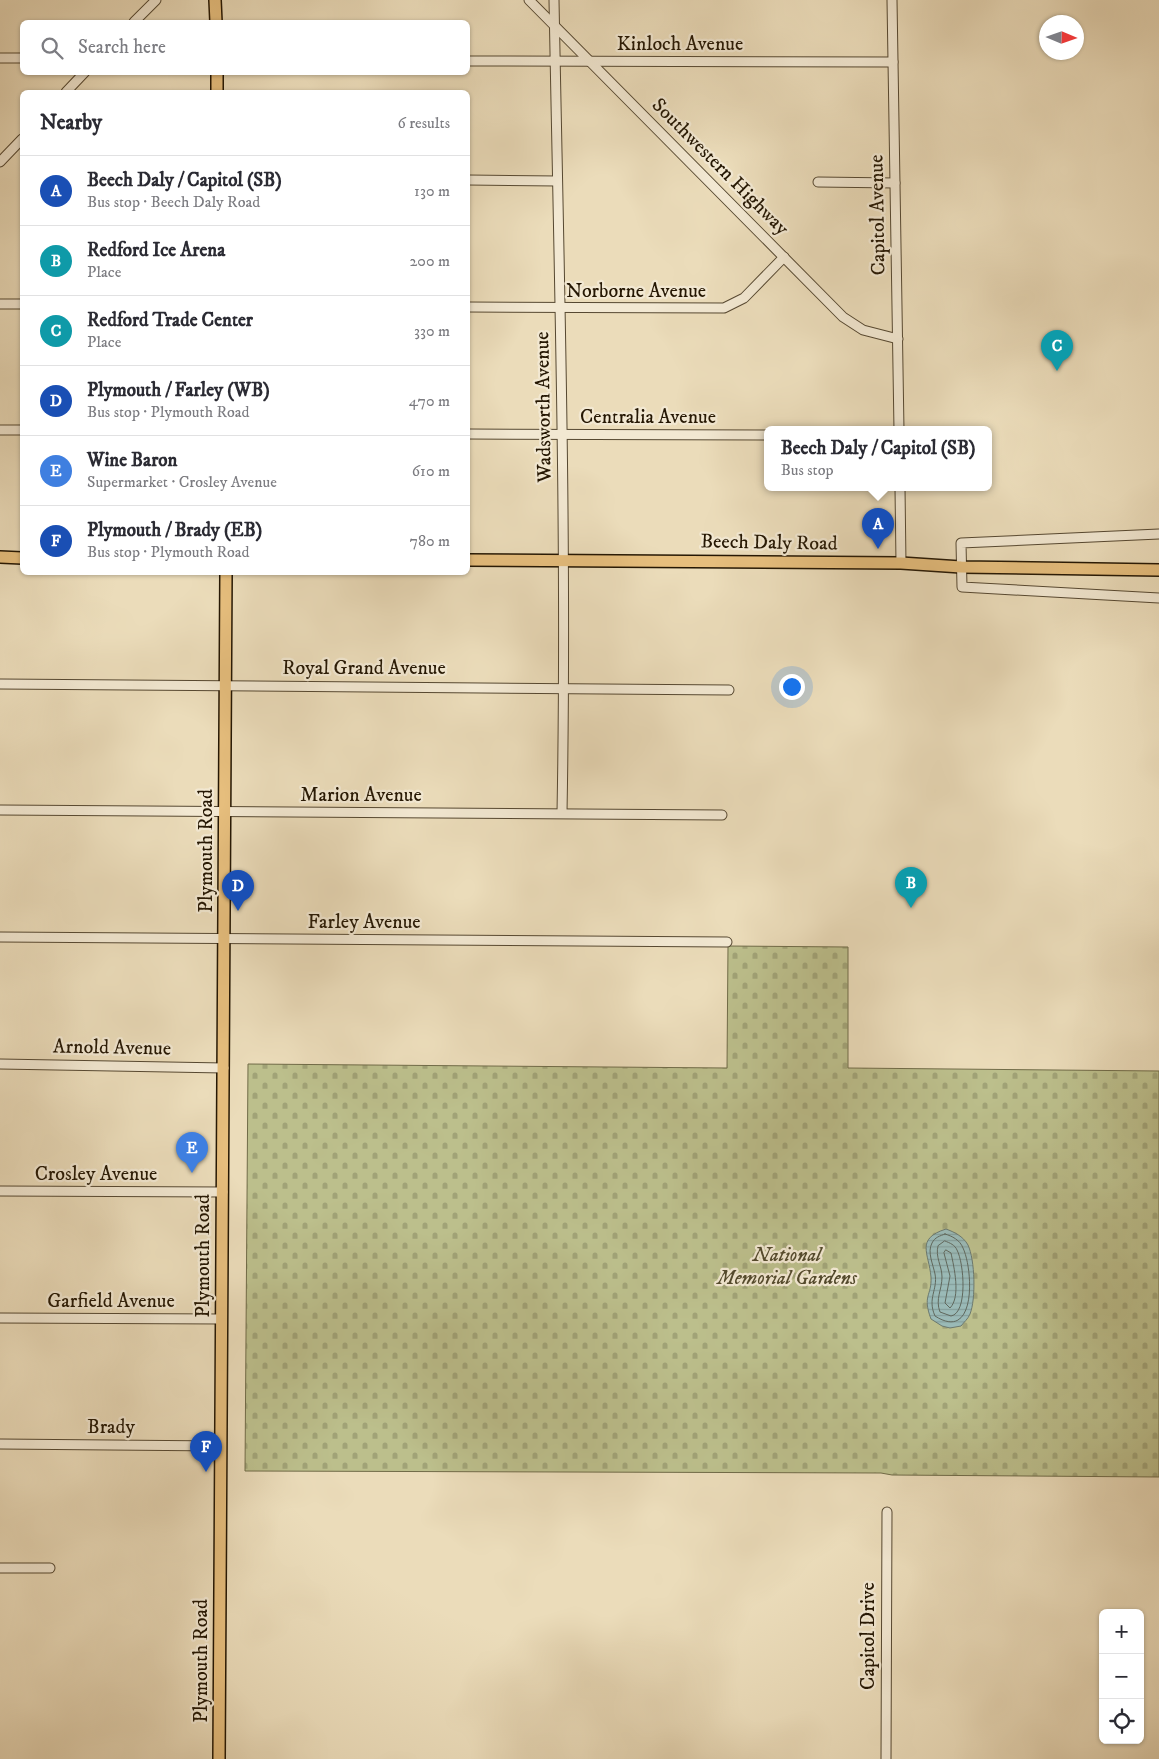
<!DOCTYPE html>
<html lang="en">
<head>
<meta charset="utf-8">
<style>
  :root { --surface:#fff; --page:#f2f2f3; --text:#2b2b33; --muted:#7c7c81; --line:#e1e1e2; --accent:#ea580c }
  body { margin:0; font-family:"IM FELL DW Pica",serif; background:var(--page); color:var(--text) }
  .controls { position:absolute; right:15px; bottom:15px; display:grid; overflow:hidden; border-radius:8px; box-shadow:0 1px 4px #0004 }
  .controls button { width:45px; height:45px; display:grid; place-items:center; padding:0; border:0; border-bottom:1px solid var(--line); background:var(--surface); color:var(--text); font:25px sans-serif }
  .compass { position:absolute; left:1039px; top:15px; width:45px; height:45px; border-radius:50%; background:var(--surface); box-shadow:0 1px 4px #0004; rotate:92deg }
  .you { position:absolute; left:791px; top:686px; width:18px; height:18px; margin:-12px; border:4px solid #fff; border-radius:50%; background:#1a73e8; box-shadow:0 0 0 8px #1a73e833 }
  .badge { display:grid; place-items:center; width:32px; height:32px; border-radius:50%; background:var(--accent); color:#fff; font-size:16px; font-weight:700 }
  .pin { position:absolute; translate:-50% -41px; filter:drop-shadow(0 1px 2px #0008) }
  .pin::after { content:''; position:absolute; top:26px; width:18px; height:15px; background:inherit; clip-path:polygon(0 0,100% 0,50% 100%) }
  .popup { position:absolute; left:764px; top:426px; width:228px; height:65px; box-sizing:border-box; display:grid; place-content:center; border-radius:8px; background:var(--surface); filter:drop-shadow(0 1px 4px #0005); font-size:16px; white-space:nowrap; color:var(--muted) }
  .popup b { font-size:19px; color:var(--text) }
  .popup::after { content:''; position:absolute; left:50%; top:100%; margin-left:-10px; border:10px solid transparent; border-top-color:var(--surface) }
  .list { margin:0; padding:0; list-style:none }
  h2 { display:flex; justify-content:space-between; align-items:center; height:65px; margin:0; padding:0 20px; font-size:21px }
  h2 small { font-size:16px; font-weight:400; color:var(--muted) }
  .list li { display:grid; grid-template-columns:32px 1fr auto; gap:15px; align-items:center; box-sizing:border-box; height:70px; padding:0 20px; border-top:1px solid var(--line) }
  .list b { display:block; font-size:19px; white-space:nowrap }
  .list p { margin:0; font-size:16px; white-space:nowrap; color:var(--muted) }
  .list em { font-size:16px; font-style:normal; color:var(--muted) }
  .icon { flex:none; width:28px; height:28px; fill:none; stroke:currentColor; stroke-width:2; stroke-linecap:round; stroke-linejoin:round }
  .map { position:relative; flex:none; width:1159px; height:1759px; overflow:hidden }
  .search { position:absolute; background:var(--surface); box-shadow:0 1px 4px #0004; left:20px; top:20px; width:450px; height:55px; display:flex; align-items:center; gap:12px; box-sizing:border-box; padding:0 18px; border-radius:8px; color:var(--muted); font-size:19px }
  .panel { position:absolute; background:var(--surface); box-shadow:0 1px 4px #0004; left:20px; top:90px; width:450px; height:485px; border-radius:8px }
  .map>svg:first-child { display:block }
  .cemetery { fill:url(#cemetery-stones); stroke:#706b48 }
  .water { fill:url(#water-rules); stroke:#6b796f }
  .lines { fill:none; stroke-linecap:round; stroke-linejoin:round }
  .shore { stroke:#60685d; stroke-width:1 }
  .minor-casing { stroke:#564831; stroke-width:11 }
  .major-casing { stroke:#251703; stroke-width:14 }
  .minor { stroke:#f2e8d2; stroke-width:9 }
  .major { stroke:#e6be7d; stroke-width:11 }
  .labels { text-anchor:middle; dominant-baseline:central; stroke-width:4.5; stroke-linejoin:round; paint-order:stroke }
  .street-label { font-size:20px; fill:#251703; stroke:#f2e8d2 }
  .park-label { font-size:20px; font-style:italic; fill:#52492c; stroke:#f2e8d2 }
</style>
</head>
<body>
<div class="map">
<svg width="1159" height="1759" viewBox="0 0 1159 1759">
  <defs>
    <pattern id="cemetery-stones" width="16" height="16" patternUnits="userSpaceOnUse" patternTransform="scale(1.25)"><rect width="16" height="16" fill="#bcbf8c"/><path d="M2 7V4a2 2 0 0 1 4 0v3zM10 15v-3a2 2 0 0 1 4 0v3z" fill="#a1a377"/></pattern>
    <pattern id="water-rules" width="6" height="5" patternUnits="userSpaceOnUse" patternTransform="scale(1.25)"><rect width="6" height="5" fill="#9abab7"/><path d="M0 2.5h6" fill="none" stroke="#859f9c"/></pattern>
  </defs>
  <rect width="100%" height="100%" fill="#ebdcba"/>
  <filter id="stains"><feTurbulence type="fractalNoise" baseFrequency=".004" numOctaves="4"/><feColorMatrix values="0 0 0 0 .2 0 0 0 0 .09 0 0 0 0 .02 0 0 0 .5 -.17"/></filter>
  <radialGradient id="worn" r=".72"><stop offset=".6" stop-color="#630" stop-opacity="0"/><stop offset="1" stop-color="#630" stop-opacity=".3"/></radialGradient>
  <!-- cemetery -->
  <path class="cemetery" d="M728,946L848,947V1068L1159,1071V1477L892,1475L881,1473L245,1471L248,1064L727,1068Z"/>
  <!-- water -->
  <path class="water" d="M946,1229C954,1232 963,1236 968,1245C975,1260 976,1299 970,1314C968,1319 964,1322 961,1326L950,1328L942,1326L931,1319C922,1295 932,1296 931,1277C929,1253 915,1239 946,1229Z"/>
  <g class="lines">
    <!-- shore -->
    <g class="shore">
      <path d="M945,1234C952,1236 960,1240 963,1248C973,1269 977,1343 935,1316C927,1298 938,1290 935,1274C933,1264 927,1252 932,1243C935,1237 940,1236 945,1234Z"/>
      <path d="M945,1241C950,1243 955,1245 957,1250C964,1263 968,1313 951,1316L940,1312C935,1299 942,1290 942,1277C942,1266 935,1257 938,1246Z"/>
      <path d="M946,1250L951,1253C954,1267 961,1297 950,1308L945,1303L950,1276L944,1253Z"/>
    </g>
    <!-- minor casing -->
    <g class="minor-casing">
      <g id="minor">
        <path d="M529,0L843,317L863,330L898,339"/>
        <path d="M554,0C559,271 567,542 562,813"/>
        <path d="M892,0L899,430"/>
        <path d="M134,22L156,0"/>
        <path d="M0,58H22"/>
        <path d="M468,61L893,62"/>
        <path d="M66,92L85,72"/>
        <path d="M0,162L22,139"/>
        <path d="M468,180L557,181"/>
        <path d="M818,182L895,183"/>
        <path d="M0,304H22"/>
        <path d="M468,307L724,308L744,298L784,257"/>
        <path d="M0,430H22"/>
        <path d="M468,434L768,435"/>
        <path d="M900,488L901,563"/>
        <path d="M1159,534L961,543L962,587L1159,598"/>
        <path d="M0,684L729,690"/>
        <path d="M0,810L722,815"/>
        <path d="M0,937L727,942"/>
        <path d="M0,1064L224,1068"/>
        <path d="M0,1191L223,1192"/>
        <path d="M0,1318L222,1319"/>
        <path d="M0,1444L221,1446"/>
        <path d="M0,1568H50"/>
        <path d="M886,1759L887,1512"/>
      </g>
    </g>
    <!-- major casing -->
    <g class="major-casing">
      <g id="major">
        <path d="M215,0L216,22"/>
        <path d="M217,72V92"/>
        <path d="M0,557L22,558"/>
        <path d="M468,560L901,563L961,567L1159,570"/>
        <path d="M219,1759L226,572"/>
      </g>
    </g>
    <!-- minor -->
    <use href="#minor" class="minor"/>
    <!-- major -->
    <use href="#major" class="major"/>
  </g>
  <g class="labels">
    <!-- street labels -->
    <g class="street-label">
      <text x="680" y="44">Kinloch Avenue</text>
      <text transform="translate(720 167) rotate(45)">Southwestern Highway</text>
      <text transform="translate(878 215) rotate(-91)">Capitol Avenue</text>
      <text x="636" y="291">Norborne Avenue</text>
      <text transform="translate(544 407) rotate(-91)">Wadsworth Avenue</text>
      <text x="648" y="417">Centralia Avenue</text>
      <text transform="translate(769 543) rotate(1)">Beech Daly Road</text>
      <text x="364" y="668">Royal Grand Avenue</text>
      <text x="361" y="795">Marion Avenue</text>
      <text transform="translate(206 851) rotate(-90)">Plymouth Road</text>
      <text x="364" y="922">Farley Avenue</text>
      <text transform="translate(112 1048) rotate(1)">Arnold Avenue</text>
      <text x="96" y="1174">Crosley Avenue</text>
      <text transform="translate(203 1256) rotate(-90)">Plymouth Road</text>
      <text x="111" y="1301">Garfield Avenue</text>
      <text x="111" y="1427">Brady</text>
      <text transform="translate(868 1636) rotate(-90)">Capitol Drive</text>
      <text transform="translate(201 1661) rotate(-90)">Plymouth Road</text>
    </g>
    <!-- park labels -->
    <g class="park-label">
      <text x="787" y="1255">National<tspan x="787" dy="23">Memorial Gardens</tspan></text>
    </g>
  </g>
  <rect width="100%" height="100%" filter="url(#stains)"/>
  <rect width="100%" height="100%" fill="url(#worn)"/>
</svg>
<div class="controls">
<button>+</button>
<button>−</button>
<button><svg class="icon" aria-label="locate" viewBox="0 0 24 24"><circle cx="12" cy="12" r="6"/><path d="M12 2v4M12 18v4M2 12h4M18 12h4"/></svg></button>
</div>
<svg class="compass" viewBox="-18 -18 36 36"><path d="M0-13l5 13h-10z" fill="#e53935"/><path d="M0 13l5-13h-10z" fill="#7c7c81"/></svg>
<div class="you"></div>
<div class="pin badge" style="left:878px;top:549px;background:#1a4fb4">A</div>
<div class="popup"><b>Beech Daly / Capitol (SB)</b>Bus stop</div>
<div class="pin badge" style="left:911px;top:908px;background:#0f9aa8">B</div>
<div class="pin badge" style="left:1057px;top:371px;background:#0f9aa8">C</div>
<div class="pin badge" style="left:238px;top:911px;background:#1a4fb4">D</div>
<div class="pin badge" style="left:192px;top:1173px;background:#3f7fe0">E</div>
<div class="pin badge" style="left:206px;top:1472px;background:#1a4fb4">F</div>
<div class="search"><svg class="icon" aria-label="search" viewBox="0 0 24 24"><circle cx="10" cy="10" r="6"/><path d="M15 15l6 6"/></svg>Search here</div>
<section class="panel">
<h2>Nearby<small>6 results</small></h2>
<ul class="list">
<li><span class="badge" style="background:#1a4fb4">A</span><div><b>Beech Daly / Capitol (SB)</b><p>Bus stop · Beech Daly Road</p></div><em>130 m</em></li>
<li><span class="badge" style="background:#0f9aa8">B</span><div><b>Redford Ice Arena</b><p>Place</p></div><em>200 m</em></li>
<li><span class="badge" style="background:#0f9aa8">C</span><div><b>Redford Trade Center</b><p>Place</p></div><em>330 m</em></li>
<li><span class="badge" style="background:#1a4fb4">D</span><div><b>Plymouth / Farley (WB)</b><p>Bus stop · Plymouth Road</p></div><em>470 m</em></li>
<li><span class="badge" style="background:#3f7fe0">E</span><div><b>Wine Baron</b><p>Supermarket · Crosley Avenue</p></div><em>610 m</em></li>
<li><span class="badge" style="background:#1a4fb4">F</span><div><b>Plymouth / Brady (EB)</b><p>Bus stop · Plymouth Road</p></div><em>780 m</em></li>
</ul>
</section>
</div>
</body>
</html>
